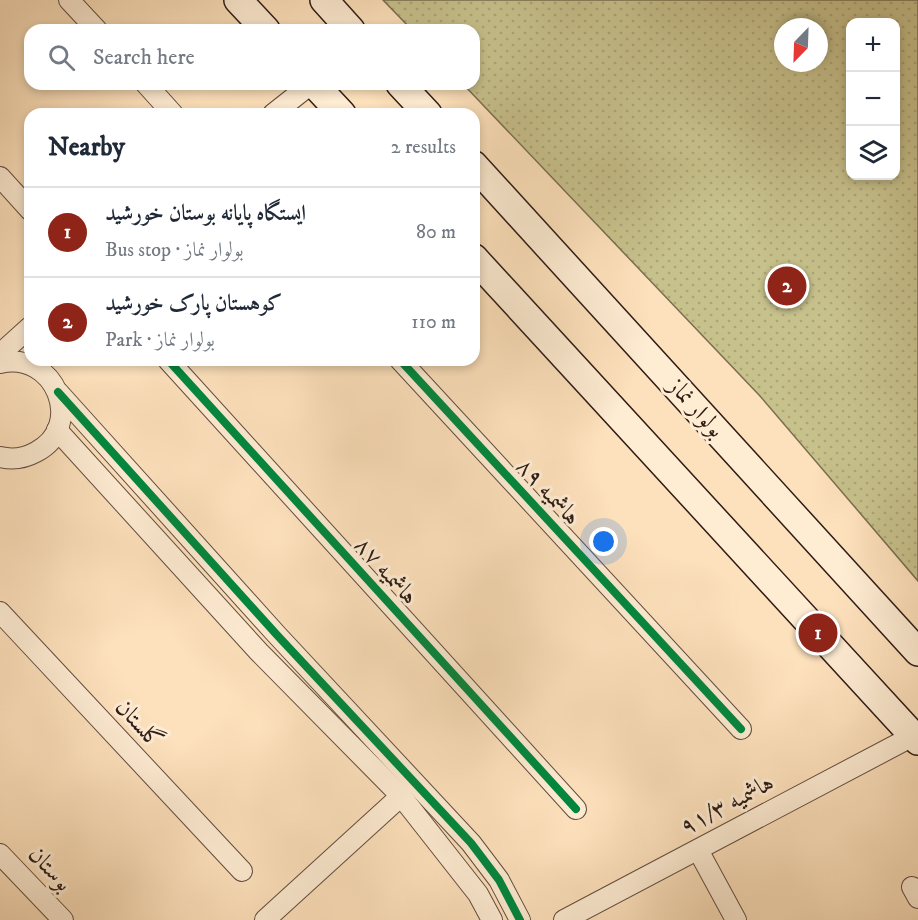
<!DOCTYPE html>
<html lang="en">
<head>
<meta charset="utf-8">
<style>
  :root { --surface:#fff; --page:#f6f6f7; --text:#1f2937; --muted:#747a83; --line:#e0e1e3; --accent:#8f2418 }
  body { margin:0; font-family:"IM FELL DW Pica",Amiri,serif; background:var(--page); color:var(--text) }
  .controls { position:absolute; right:18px; top:18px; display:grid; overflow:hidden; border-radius:12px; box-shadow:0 3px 9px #0003 }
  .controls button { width:54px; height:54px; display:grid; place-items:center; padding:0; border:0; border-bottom:2px solid var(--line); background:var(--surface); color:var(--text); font:30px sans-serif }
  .compass { position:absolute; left:774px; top:18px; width:54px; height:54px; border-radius:50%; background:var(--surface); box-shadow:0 3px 9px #0003; rotate:203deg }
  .you { position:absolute; left:604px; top:542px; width:21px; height:21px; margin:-15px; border:4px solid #fff; border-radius:50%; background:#1a73e8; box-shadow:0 0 0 9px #1a73e833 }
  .badge { display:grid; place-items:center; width:39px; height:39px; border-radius:50%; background:var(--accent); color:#fff; font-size:20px; font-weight:700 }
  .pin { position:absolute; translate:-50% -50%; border:3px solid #fff; box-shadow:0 2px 6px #0006 }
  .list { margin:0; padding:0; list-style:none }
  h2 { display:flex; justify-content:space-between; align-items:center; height:78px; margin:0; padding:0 24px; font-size:26px }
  h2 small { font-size:20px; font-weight:400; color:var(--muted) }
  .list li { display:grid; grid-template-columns:39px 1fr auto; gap:18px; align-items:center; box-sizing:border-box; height:90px; padding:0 24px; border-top:2px solid var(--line) }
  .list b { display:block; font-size:22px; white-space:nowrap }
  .list p { margin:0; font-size:20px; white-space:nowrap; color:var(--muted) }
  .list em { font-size:20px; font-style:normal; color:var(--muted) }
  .icon { flex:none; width:33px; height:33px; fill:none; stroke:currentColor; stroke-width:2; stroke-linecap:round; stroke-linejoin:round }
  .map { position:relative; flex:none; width:918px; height:920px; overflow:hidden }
  .search { position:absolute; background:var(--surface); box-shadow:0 3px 9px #0003; left:24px; top:24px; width:456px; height:66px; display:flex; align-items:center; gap:15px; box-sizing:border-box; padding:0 21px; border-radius:18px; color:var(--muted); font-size:22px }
  .panel { position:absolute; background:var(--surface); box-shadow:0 3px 9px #0003; left:24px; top:108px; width:456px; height:258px; border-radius:18px }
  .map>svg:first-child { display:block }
  .park { fill:url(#park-dots); stroke:#7a6e50; stroke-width:1.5; fill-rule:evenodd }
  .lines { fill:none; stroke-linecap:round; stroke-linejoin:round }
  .minor-casing { stroke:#624d3f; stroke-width:22 }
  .secondary-casing { stroke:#2e1c15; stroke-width:30 }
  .minor { stroke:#feecd3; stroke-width:20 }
  .secondary { stroke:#feecd3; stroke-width:27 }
  .cycleway-casing { stroke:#feecd3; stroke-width:11 }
  .cycleway { stroke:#00873e; stroke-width:8 }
  .labels { text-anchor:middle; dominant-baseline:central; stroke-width:6; stroke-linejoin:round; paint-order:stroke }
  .street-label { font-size:24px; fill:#2e1c15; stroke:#feecd3 }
</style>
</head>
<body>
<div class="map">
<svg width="918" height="920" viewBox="0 0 918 920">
  <defs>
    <pattern id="park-dots" width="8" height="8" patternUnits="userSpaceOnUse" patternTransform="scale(1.5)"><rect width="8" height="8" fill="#c7c18c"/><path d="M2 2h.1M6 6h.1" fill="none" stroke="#aba578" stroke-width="1.8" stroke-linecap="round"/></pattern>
  </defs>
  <rect width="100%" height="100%" fill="#fde1bc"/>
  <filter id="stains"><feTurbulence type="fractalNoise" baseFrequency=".00333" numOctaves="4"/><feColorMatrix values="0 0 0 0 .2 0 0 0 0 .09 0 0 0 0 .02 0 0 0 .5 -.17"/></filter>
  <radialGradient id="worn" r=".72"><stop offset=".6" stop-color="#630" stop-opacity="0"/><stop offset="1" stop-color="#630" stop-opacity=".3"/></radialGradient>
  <!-- park -->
  <path class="park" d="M383,0H918V581L760,396L463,84H474V30H412ZM850,22H896V176H850ZM783,27H819V63H783Z"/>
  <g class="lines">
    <!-- minor casing -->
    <g class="minor-casing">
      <g id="minor">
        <path d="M69,0L97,30"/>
        <path d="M146,84L173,114"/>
        <path d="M273,114L311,84"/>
        <path d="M0,177L30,210"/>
        <path d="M0,354L30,327"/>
        <path d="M168,360L576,809"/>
        <path d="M400,360L741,729"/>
        <path d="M0,363C55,350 86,426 36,452C25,458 12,460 0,457"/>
        <path d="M58,392L277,635L471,843L499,880L520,920"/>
        <path d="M57,430L259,652L401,796L478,894L492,920"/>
        <path d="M0,612L242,871"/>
        <path d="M698,850L736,920"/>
        <path d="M0,854L63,920"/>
        <path d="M912,887L918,898"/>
        <path d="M265,920L401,796"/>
        <path d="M564,920L913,736"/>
      </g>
    </g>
    <!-- secondary casing -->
    <g class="secondary-casing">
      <g id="secondary">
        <path d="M238,0L266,30"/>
        <path d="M324,0L351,30"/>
        <path d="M314,84L342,114"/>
        <path d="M400,84L428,114"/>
        <path d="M474,165L918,652"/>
        <path d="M474,258L918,741"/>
      </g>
    </g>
    <!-- minor -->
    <use href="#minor" class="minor"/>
    <!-- secondary -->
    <use href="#secondary" class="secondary"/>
    <!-- cycleway casing -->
    <g class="cycleway-casing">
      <g id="cycleway">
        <path d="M168,360L576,809"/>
        <path d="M400,360L741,729"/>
        <path d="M58,392L277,635L471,843L499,880L520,920"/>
      </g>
    </g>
    <!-- cycleway -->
    <use href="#cycleway" class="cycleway"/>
  </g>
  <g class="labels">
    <!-- street labels -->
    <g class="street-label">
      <text transform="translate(696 408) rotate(48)">بولوار نماز</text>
      <text transform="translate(548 492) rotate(47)">هاشمیه ۸۹</text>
      <text transform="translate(386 571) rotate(48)">هاشمیه ۸۷</text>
      <text transform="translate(139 724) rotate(47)">گلستان</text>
      <text transform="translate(727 805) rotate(-28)">هاشمیه ۹۱/۳</text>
      <text transform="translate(50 869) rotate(47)">بوستان</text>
    </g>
  </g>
  <rect width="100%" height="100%" filter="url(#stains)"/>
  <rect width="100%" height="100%" fill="url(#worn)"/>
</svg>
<div class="controls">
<button>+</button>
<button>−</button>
<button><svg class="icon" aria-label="layers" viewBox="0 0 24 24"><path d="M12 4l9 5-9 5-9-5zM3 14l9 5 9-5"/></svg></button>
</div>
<svg class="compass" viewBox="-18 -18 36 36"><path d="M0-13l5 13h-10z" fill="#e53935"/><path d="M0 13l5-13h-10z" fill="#747a83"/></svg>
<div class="you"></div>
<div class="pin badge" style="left:818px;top:633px">1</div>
<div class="pin badge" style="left:787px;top:286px">2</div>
<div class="search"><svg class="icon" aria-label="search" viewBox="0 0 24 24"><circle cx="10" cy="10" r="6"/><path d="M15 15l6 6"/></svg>Search here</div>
<section class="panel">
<h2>Nearby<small>2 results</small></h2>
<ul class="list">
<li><span class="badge">1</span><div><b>ایستگاه پایانه بوستان خورشید</b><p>Bus stop · بولوار نماز</p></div><em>80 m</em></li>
<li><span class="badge">2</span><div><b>کوهستان پارک خورشید</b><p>Park · بولوار نماز</p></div><em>110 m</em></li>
</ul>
</section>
</div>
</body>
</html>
